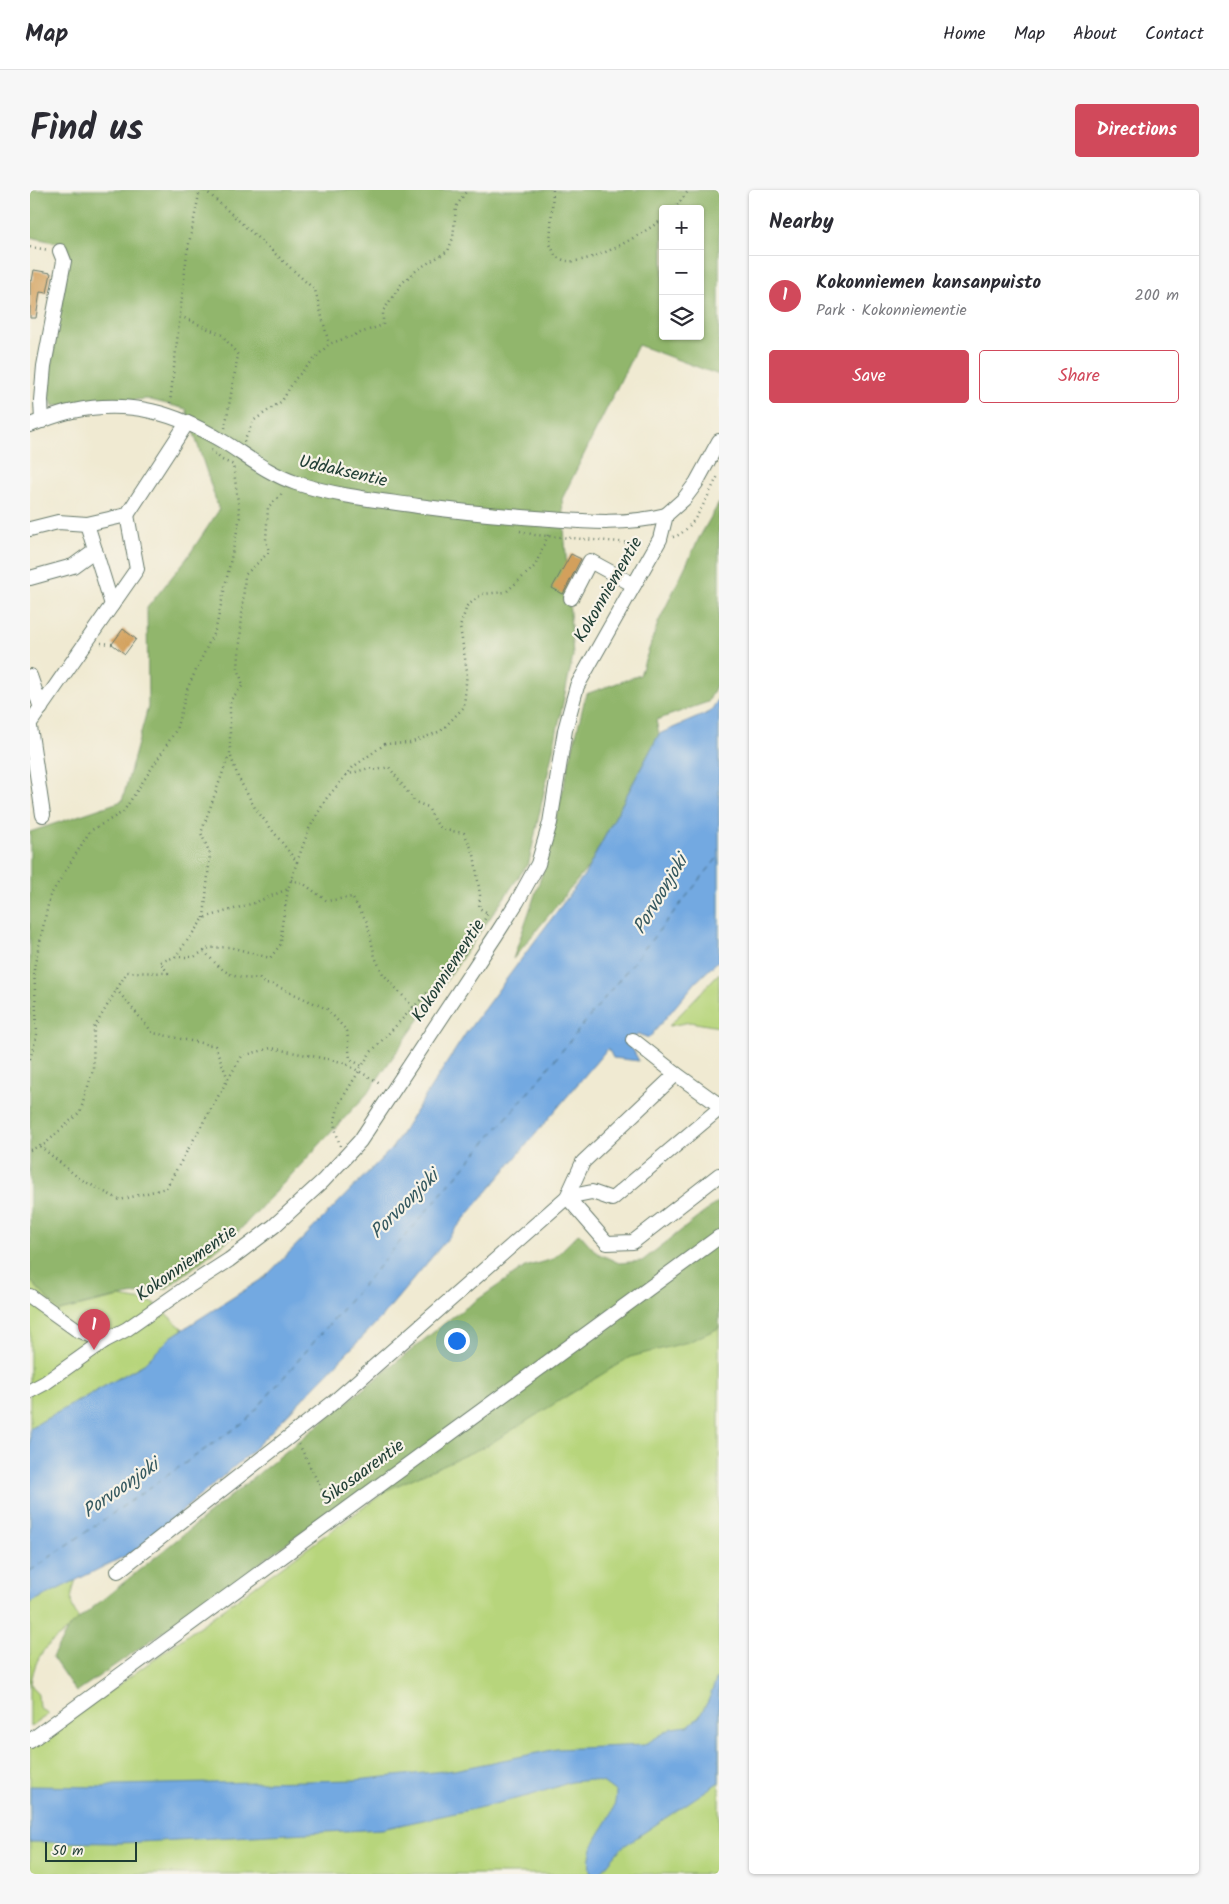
<!DOCTYPE html>
<html lang="en">
<head>
<meta charset="utf-8">
<style>
  :root { --surface:#fff; --page:#f7f7f7; --text:#2b2b33; --muted:#7c7c81; --line:#e1e1e2; --accent:#d1495b }
  body { margin:0; font-family:Kalam,sans-serif; background:var(--page); color:var(--text) }
  .controls { position:absolute; right:15px; top:15px; display:grid; overflow:hidden; border-radius:5px; box-shadow:0 1px 4px #0004 }
  .controls button { width:45px; height:45px; display:grid; place-items:center; padding:0; border:0; border-bottom:1px solid var(--line); background:var(--surface); color:var(--text); font:25px sans-serif }
  .scale { position:absolute; left:15px; bottom:12px; width:92px; box-sizing:border-box; padding-left:5px; border:2px solid #1f3d34; border-top:0; font-size:14px; line-height:18px; white-space:nowrap; color:#1f3d34; -webkit-text-stroke:4px #f7f3e8; paint-order:stroke }
  .you { position:absolute; left:426px; top:1150px; width:18px; height:18px; margin:-12px; border:4px solid #fff; border-radius:50%; background:#1a73e8; box-shadow:0 0 0 8px #1a73e833 }
  .badge { display:grid; place-items:center; width:32px; height:32px; border-radius:50%; background:var(--accent); color:#fff; font-size:16px; font-weight:700 }
  .pin { position:absolute; translate:-50% -41px; filter:drop-shadow(0 1px 2px #0008) }
  .pin::after { content:''; position:absolute; top:26px; width:18px; height:15px; background:inherit; clip-path:polygon(0 0,100% 0,50% 100%) }
  .list { margin:0; padding:0; list-style:none }
  h2 { display:flex; justify-content:space-between; align-items:center; height:65px; margin:0; padding:0 20px; font-size:21px }
  h2 small { font-size:16px; font-weight:400; color:var(--muted) }
  .list li { display:grid; grid-template-columns:32px 1fr auto; gap:15px; align-items:center; box-sizing:border-box; height:80px; padding:0 20px; border-top:1px solid var(--line) }
  .list b { display:block; font-size:19px; white-space:nowrap }
  .list p { margin:0; font-size:16px; white-space:nowrap; color:var(--muted) }
  .list em { font-size:16px; font-style:normal; color:var(--muted) }
  .actions { display:flex; gap:10px; padding:15px 20px }
  .actions a { flex:1; padding:11px 0; border:1px solid var(--accent); border-radius:5px; text-align:center; font-size:18px; color:var(--accent) }
  .actions .main { background:var(--accent); color:#fff }
  .icon { flex:none; width:28px; height:28px; fill:none; stroke:currentColor; stroke-width:2; stroke-linecap:round; stroke-linejoin:round }
  .map { position:relative; flex:none; width:689px; height:1684px; overflow:hidden; border-radius:5px }
  header { display:flex; align-items:center; gap:30px; box-sizing:border-box; height:70px; padding:0 25px; background:var(--surface); border-bottom:1px solid var(--line) }
  header strong { font-size:24px }
  nav { display:flex; gap:28px; margin-inline-start:auto; font-size:18px }
  .intro { display:flex; align-items:center; justify-content:space-between; box-sizing:border-box; height:120px; padding:0 30px }
  h1 { margin:0; font-size:35px }
  .button { padding:12px 22px; border-radius:5px; background:var(--accent); color:#fff; font-size:18px; font-weight:700 }
  main { display:flex; gap:30px; padding:0 30px }
  aside { flex:1; background:var(--surface); border-radius:5px; box-shadow:0 1px 4px #0004 }
  .map>svg:first-child { display:block }
  .green { fill:#b7d57c; stroke:#6b8958 }
  .forest { fill:#91b66c; stroke:#587a50; fill-rule:evenodd }
  .water { fill:#73a9e1; stroke:#49738a }
  .lines { fill:none; stroke-linecap:round; stroke-linejoin:round }
  .ferry { stroke:#34585f; stroke-width:1; stroke-dasharray:6 5; stroke-linecap:butt }
  .building { fill:#d3a05b }
  .minor-casing { stroke:#687a6b; stroke-width:16 }
  .path { stroke:#687a6b; stroke-width:2.5; stroke-dasharray:1 4; stroke-linecap:butt }
  .minor { stroke:#fff; stroke-width:14 }
  .labels { text-anchor:middle; dominant-baseline:central; stroke-width:4.5; stroke-linejoin:round; paint-order:stroke }
  .street-label { font-size:18px; fill:#1f3d34; stroke:#f7f3e8 }
  .water-label { font-size:19px; font-style:italic; fill:#34585f; stroke:#f7f3e8 }
</style>
</head>
<body>
<header>
<strong>Map</strong>
<nav><a>Home</a><a>Map</a><a>About</a><a>Contact</a></nav>
</header>
<div class="intro"><h1>Find us</h1><a class="button">Directions</a></div>
<main>
<div class="map">
<svg width="689" height="1684" viewBox="0 0 689 1684">
  <rect width="100%" height="100%" fill="#f7f3e8"/>
  <filter id="ink" filterUnits="userSpaceOnUse"><feTurbulence type="fractalNoise" baseFrequency=".02" numOctaves="2"/><feDisplacementMap in="SourceGraphic" scale="10" xChannelSelector="R" yChannelSelector="G"/><feConvolveMatrix kernelMatrix="1 2 1 2 8 2 1 2 1" color-interpolation-filters="sRGB"/></filter>
  <filter id="wash" filterUnits="userSpaceOnUse"><feTurbulence type="fractalNoise" baseFrequency=".0096" numOctaves="4" result="noise"/><feDisplacementMap in="SourceGraphic" scale="20" xChannelSelector="R" yChannelSelector="G"/><feGaussianBlur stdDeviation="1.12" result="paint"/><feColorMatrix in="noise" values="0 0 0 0 0 0 0 0 0 0 0 0 0 0 0 0 0 1.4 0 .05"/><feComposite in="paint" operator="in"/></filter>
  <g filter="url(#wash)">
    <rect width="100%" height="100%" fill="#f0ead2"/>
    <!-- green -->
    <g class="green">
      <path d="M689,783V837L660,832L639,836Z"/>
      <path d="M689,1060V1684H0V1559Z"/>
      <path d="M0,1090L29,1121L90,1107L124,1113L153,1139L141,1147L114,1174L0,1238Z"/>
      <path d="M46,1389C40,1411 38,1413 51,1432C23,1450 6,1458 1,1494L8,1505L9,1517L19,1524L0,1537V1413Z"/>
    </g>
    <!-- forest -->
    <g class="forest">
      <path d="M0,0H689V185L608,155L532,309L543,466L499,672L337,904L205,1045L137,1098L73,1110L29,1121L0,1090V642L92,611L118,517L117,418L157,368L189,320L156,219L117,209L23,216L17,201L39,68L33,54L0,47ZM633,19H670V146H633Z"/>
      <path d="M689,313V490L678,512L626,530L629,544L559,676L483,769L513,681L556,504L610,485L628,433L669,348Z"/>
      <path d="M689,1011V1138L658,1152L600,1167L458,1255L285,1332L181,1409L46,1502L22,1467L40,1436L421,1128L495,1077L523,1069L549,1043L567,1063L589,1073L612,1071Z"/>
    </g>
    <!-- water -->
    <g class="water">
      <path d="M689,508V770L665,793L619,848L608,844L600,854L609,871L583,868L578,858L349,1130L219,1264L105,1361L0,1413V1238L114,1174L141,1147L235,1087L362,958L436,843L555,684L629,544L680,522Z"/>
      <path d="M689,1487V1592L591,1658L570,1683L563,1684L560,1682C555,1645 586,1636 586,1602L574,1593L561,1590L541,1592L502,1605L448,1618L352,1639L91,1653L0,1652V1596L75,1597L84,1595L325,1590L424,1580L527,1559L614,1555L642,1538L658,1536L669,1527L678,1511L687,1488Z"/>
    </g>
    <g class="lines">
      <!-- ferry -->
      <path class="ferry" d="M0,1381L217,1230L502,898L689,666"/>
    </g>
    <g id="blocks">
      <!-- building -->
      <g class="building">
        <path d="M4,80L21,83L17,103L10,102L6,128H0V90L2,91Z"/>
        <path d="M541,364L551,369L533,404L522,398Z"/>
        <path d="M93,439L106,449L95,464L82,454Z"/>
      </g>
    </g>
  </g>
  <g filter="url(#ink)">
    <use href="#blocks" fill-opacity="0" stroke="#687a6b" stroke-width="1"/>
    <g class="lines">
      <!-- minor casing -->
      <g class="minor-casing">
        <g id="minor">
          <path d="M12,231L11,210L14,176L34,71L30,61"/>
          <path d="M0,235C14,230 28,224 43,221C99,209 146,223 194,252C218,267 239,284 266,293C305,306 347,310 388,316C432,322 476,326 520,329C559,332 597,335 636,325"/>
          <path d="M97,325L157,233"/>
          <path d="M57,334L82,415"/>
          <path d="M0,339L28,332L57,334L97,325L107,379L0,533"/>
          <path d="M0,388L43,376L65,360"/>
          <path d="M541,408L560,371L604,395"/>
          <path d="M0,486L11,518"/>
          <path d="M0,537L13,625"/>
          <path d="M603,850L646,884L689,915"/>
          <path d="M537,1007L577,1053L603,1052L689,985"/>
          <path d="M537,1007L562,1002L582,1009L689,919"/>
          <path d="M0,1106L46,1139L74,1151"/>
          <path d="M0,1201L15,1193L74,1151L97,1139L157,1097L199,1070L244,1036L293,991L330,951L466,745L487,712L508,674L520,633L535,540L547,496L630,349L636,325L654,309L666,293L689,251"/>
          <path d="M88,1381L305,1211L537,1007L553,972L646,884"/>
          <path d="M0,1551L689,1047"/>
        </g>
      </g>
      <!-- path -->
      <g class="path">
        <path d="M175,0L285,100L299,154"/>
        <path d="M523,0L520,54L526,67C530,68 534,71 537,71C563,74 612,44 633,29"/>
        <path d="M644,19L659,0"/>
        <path d="M0,57L19,60"/>
        <path d="M150,126L192,145L208,165L195,238"/>
        <path d="M140,213L157,63L170,0"/>
        <path d="M214,252L223,231L252,211L265,189L299,154L353,135V121L372,93L388,79L418,61L423,48L426,17L437,0"/>
        <path d="M181,260L192,270L204,275"/>
        <path d="M490,341L505,345L602,353L613,351"/>
        <path d="M643,347C664,342 679,302 689,284"/>
        <path d="M71,453L82,454"/>
        <path d="M267,672L279,639L296,609L323,577L355,554L380,553L411,541L434,517L437,481L430,437L437,416L452,404L476,402L505,376L518,345"/>
        <path d="M261,690L274,694L297,711L322,707L337,732L345,767L353,784L383,817"/>
        <path d="M174,728L180,664L171,643L199,565"/>
        <path d="M174,761C191,780 202,791 229,788L235,794L244,795L297,819L317,841L320,869L332,876"/>
        <path d="M145,767H164L179,758L200,757L240,768L251,754L252,734L258,700"/>
        <path d="M0,869L7,844L4,778L20,706L60,641L93,622L131,564L146,540L158,497L186,438L210,327L203,274"/>
        <path d="M198,889L212,866L241,858L312,872L352,894"/>
        <path d="M10,956L50,989L90,1010L136,998L198,889L185,856L123,843L86,799"/>
        <path d="M310,956L304,934L309,914L340,863L435,763L443,745L451,736L458,723L449,718L450,705L444,664L434,643C409,639 409,641 398,617L385,612L359,577L347,580L339,578L316,585"/>
        <path d="M0,960L15,954L50,922L63,880L64,838L97,782L138,783L130,772L145,767L174,728L224,713L258,699L267,672L225,618L208,587L200,564V511L213,495L208,478L215,385L239,362L236,350L238,317L254,302"/>
        <path d="M269,1254L300,1317"/>
      </g>
      <!-- minor -->
      <use href="#minor" class="minor"/>
    </g>
  </g>
  <g class="labels">
    <!-- street labels -->
    <g class="street-label">
      <text transform="translate(313 282) rotate(13)">Uddaksentie</text>
      <text transform="translate(579 400) rotate(-60)">Kokonniementie</text>
      <text transform="translate(419 781) rotate(-57)">Kokonniementie</text>
      <text transform="translate(157 1074) rotate(-35)">Kokonniementie</text>
      <text transform="translate(333 1283) rotate(-36)">Sikosaarentie</text>
    </g>
    <!-- water labels -->
    <g class="water-label">
      <text transform="translate(631 705) rotate(-59)">Porvoonjoki</text>
      <text transform="translate(375 1015) rotate(-45)">Porvoonjoki</text>
      <text transform="translate(91 1299) rotate(-35)">Porvoonjoki</text>
    </g>
  </g>
</svg>
<div class="controls">
<button>+</button>
<button>−</button>
<button><svg class="icon" aria-label="layers" viewBox="0 0 24 24"><path d="M12 4l9 5-9 5-9-5zM3 14l9 5 9-5"/></svg></button>
</div>
<div class="scale">50 m</div>
<div class="you"></div>
<div class="pin badge" style="left:64px;top:1160px">1</div>
</div>
<aside>
<h2>Nearby<small></small></h2>
<ul class="list">
<li><span class="badge">1</span><div><b>Kokonniemen kansanpuisto</b><p>Park · Kokonniementie</p></div><em>200 m</em></li>
</ul>
<div class="actions"><a class="main">Save</a><a>Share</a></div>
</aside>
</main>
</body>
</html>
